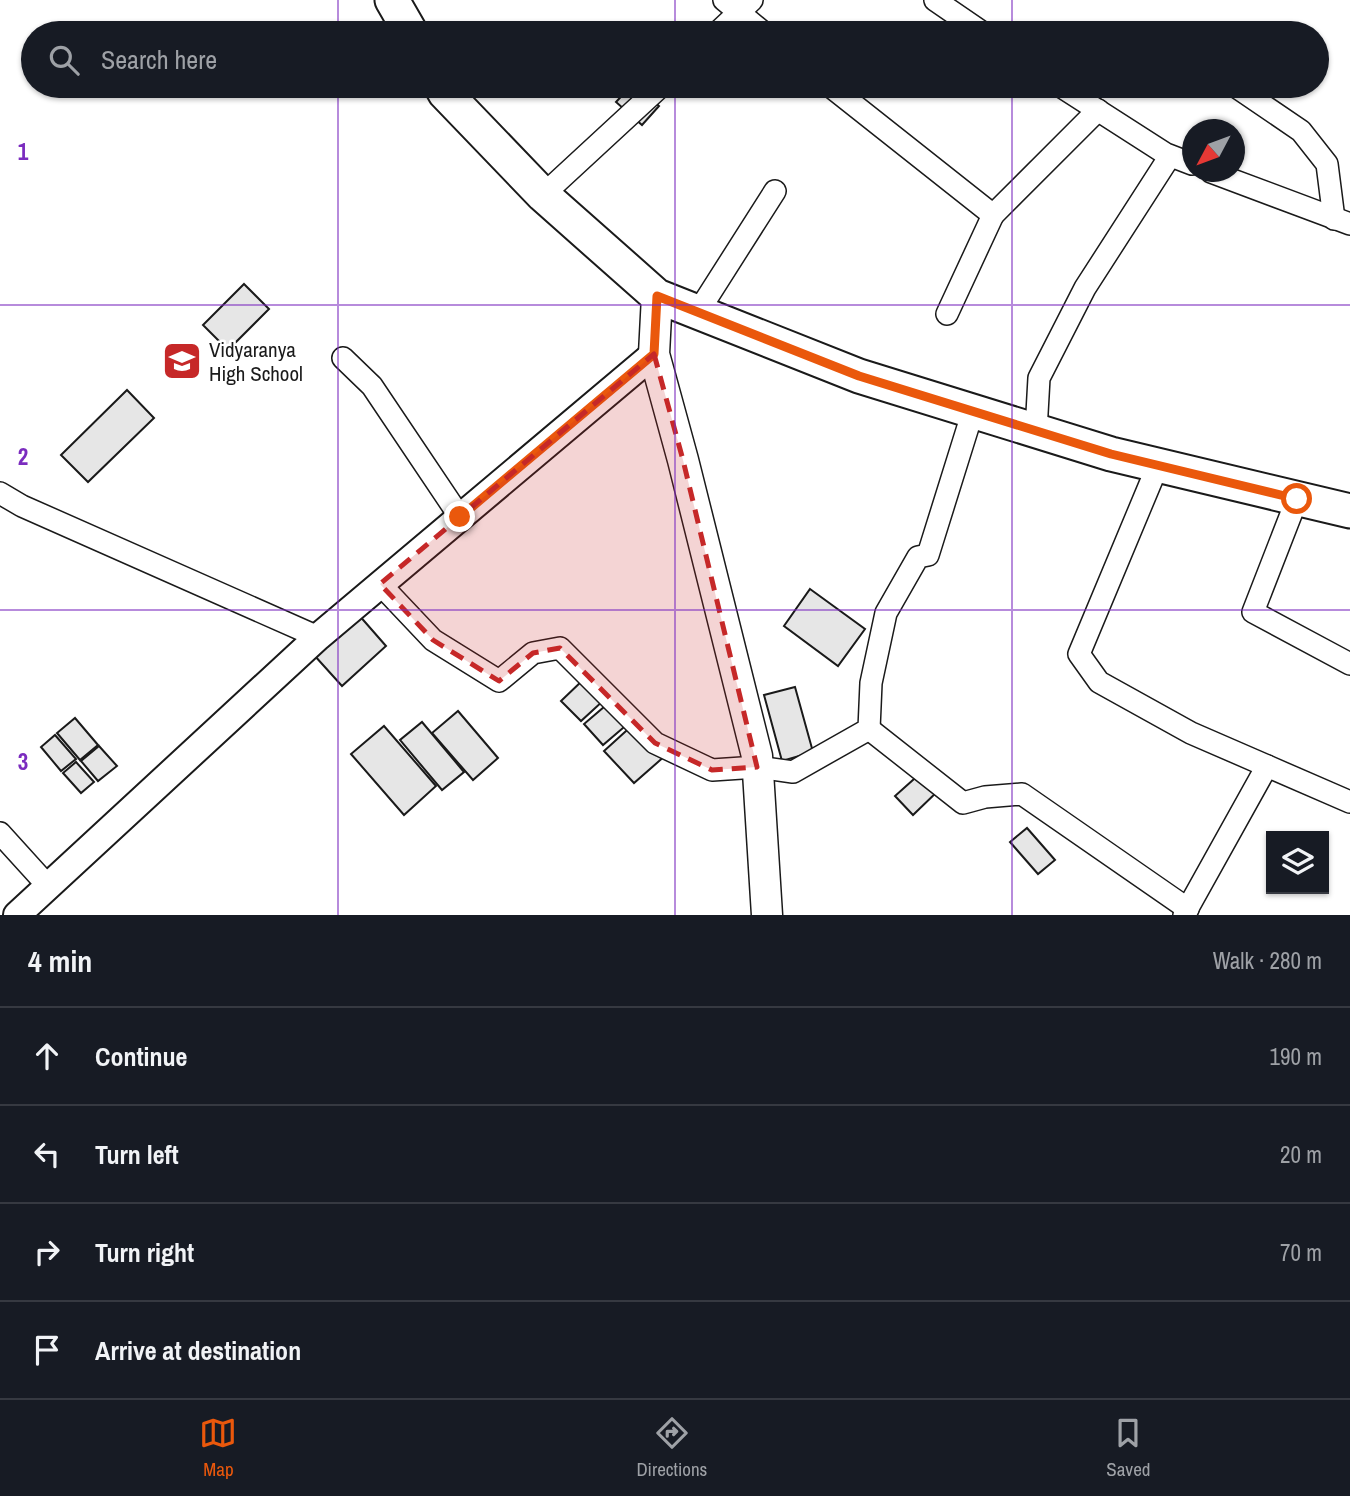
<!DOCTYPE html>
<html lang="en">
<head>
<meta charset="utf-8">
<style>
  :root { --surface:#171b24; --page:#20242c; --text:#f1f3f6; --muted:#9ea1a6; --line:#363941; --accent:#ea580c }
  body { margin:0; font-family:"Archivo Narrow",sans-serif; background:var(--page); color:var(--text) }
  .controls { position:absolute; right:21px; bottom:21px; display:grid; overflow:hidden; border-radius:0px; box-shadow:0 2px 5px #0004 }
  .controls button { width:63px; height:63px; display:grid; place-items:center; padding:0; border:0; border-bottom:2px solid var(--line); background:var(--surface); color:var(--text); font:35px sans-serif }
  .compass { position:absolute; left:1182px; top:119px; width:63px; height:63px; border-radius:50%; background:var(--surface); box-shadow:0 2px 5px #0004; rotate:229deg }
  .stop { position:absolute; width:21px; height:21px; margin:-16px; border:5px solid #ea580c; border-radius:50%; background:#fff }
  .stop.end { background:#ea580c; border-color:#fff; box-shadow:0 2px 7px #0008 }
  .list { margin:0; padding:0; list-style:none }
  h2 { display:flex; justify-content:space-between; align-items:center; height:91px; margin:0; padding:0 28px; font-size:30px }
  h2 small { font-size:23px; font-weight:400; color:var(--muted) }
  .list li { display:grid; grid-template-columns:46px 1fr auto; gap:21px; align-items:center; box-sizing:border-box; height:98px; padding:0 28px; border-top:2px solid var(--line) }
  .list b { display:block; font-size:26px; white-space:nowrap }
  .list em { font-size:23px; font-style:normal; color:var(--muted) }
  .icon { flex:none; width:38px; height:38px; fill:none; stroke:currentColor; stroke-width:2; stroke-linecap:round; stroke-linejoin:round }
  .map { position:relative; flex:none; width:1350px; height:915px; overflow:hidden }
  .search { position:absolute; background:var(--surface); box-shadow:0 2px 5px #0004; left:21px; right:21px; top:21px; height:77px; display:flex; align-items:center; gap:18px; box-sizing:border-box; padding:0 24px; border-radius:38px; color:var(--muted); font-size:26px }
  .sheet { height:483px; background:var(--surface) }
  nav { display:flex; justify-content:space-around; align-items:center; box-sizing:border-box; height:98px; border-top:2px solid var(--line); background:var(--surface); font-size:19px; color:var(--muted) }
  nav a { display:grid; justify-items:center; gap:4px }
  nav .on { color:var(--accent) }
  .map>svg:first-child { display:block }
  .building { fill:#e6e6e6; stroke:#1a1a1a; stroke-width:2 }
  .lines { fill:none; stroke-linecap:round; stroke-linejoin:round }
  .minor-casing { stroke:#1a1a1a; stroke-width:24 }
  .tertiary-casing { stroke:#1a1a1a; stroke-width:30 }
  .secondary-casing { stroke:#1a1a1a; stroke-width:33 }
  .primary-casing { stroke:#1a1a1a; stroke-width:37 }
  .minor { stroke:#fff; stroke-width:21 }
  .tertiary { stroke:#fff; stroke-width:26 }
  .secondary { stroke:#fff; stroke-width:30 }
  .primary { stroke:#fff; stroke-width:33 }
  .route { stroke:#ea580c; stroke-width:9 }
  .marked { fill:#c62828; fill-opacity:0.2; stroke:#c62828; stroke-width:5; stroke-dasharray:14 9; stroke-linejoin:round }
  .grid { fill:none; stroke:#7b2cbf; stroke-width:2; stroke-opacity:0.55 }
  .labels { text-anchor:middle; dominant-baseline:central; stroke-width:5; stroke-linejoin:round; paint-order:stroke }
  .poi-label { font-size:21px; fill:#1a1a1a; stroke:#fff; text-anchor:start }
  .grid-label { font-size:23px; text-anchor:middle; font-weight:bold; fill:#7b2cbf; stroke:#fff; stroke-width:5; stroke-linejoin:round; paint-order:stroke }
</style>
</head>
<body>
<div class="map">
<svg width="1350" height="915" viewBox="0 0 1350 915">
  <rect width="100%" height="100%" fill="#fff"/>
  <!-- building -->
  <g class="building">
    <path d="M631,86H636L659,106L642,125L616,102Z"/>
    <path d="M244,284L269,309L228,350L203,325Z"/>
    <path d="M127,390L154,418L88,482L61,455Z"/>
    <path d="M810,589L865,629L838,666L784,626Z"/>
    <path d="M358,614L386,646L342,686L314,655Z"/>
    <path d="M584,679L604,700L581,721L561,701Z"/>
    <path d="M795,687L813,752L782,761L764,695Z"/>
    <path d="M611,701L630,722L603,745L584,724Z"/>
    <path d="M458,711L498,758L473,780L432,733Z"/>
    <path d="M75,718L98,745L80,760L57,733Z"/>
    <path d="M422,722L464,772L442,790L400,740Z"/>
    <path d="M636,722L666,755L634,783L604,751Z"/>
    <path d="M384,726L436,786L404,815L351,754Z"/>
    <path d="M55,735L76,759L61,771L41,747Z"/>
    <path d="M99,746L117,766L98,781L81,761Z"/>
    <path d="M76,762L94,782L81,793L63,773Z"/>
    <path d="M923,771L940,789L913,815L895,796Z"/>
    <path d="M1027,828L1055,860L1038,874L1010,842Z"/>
  </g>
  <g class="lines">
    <!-- minor casing -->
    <g class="minor-casing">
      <g id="minor">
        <path d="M724,0L764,33"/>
        <path d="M935,0L983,33"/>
        <path d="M717,33L752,0"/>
        <path d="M830,86L993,215L947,314"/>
        <path d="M1060,86L1166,154L1192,164"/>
        <path d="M1235,86L1301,131L1327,164L1334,219"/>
        <path d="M1211,172L1350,224"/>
        <path d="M543,195L661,86"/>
        <path d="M993,215L1098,110"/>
        <path d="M698,312L775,191"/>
        <path d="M343,358L372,386L460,517"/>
        <path d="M1036,431L1039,378L1085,288L1170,156"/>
        <path d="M1158,465L1079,654L1099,682L1191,733L1267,766"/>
        <path d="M0,493L22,506L318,637"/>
        <path d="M1297,499L1253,612L1350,664"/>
        <path d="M380,584L433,640L499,681L533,653L560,648L655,743L712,770L757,767L793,772L869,729L871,683L886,613L918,557L928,555L973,411"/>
        <path d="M869,729L963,803L985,797L1022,794L1188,909"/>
        <path d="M0,833L48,886"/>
        <path d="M1184,915L1267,766L1350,802"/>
      </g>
    </g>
    <!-- tertiary casing -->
    <g class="tertiary-casing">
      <path id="tertiary" d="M17,915L318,637L654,354"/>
    </g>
    <!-- secondary casing -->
    <g class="secondary-casing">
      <path id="secondary" d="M657,296L654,354L683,460L757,756L767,915"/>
    </g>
    <!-- primary casing -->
    <g class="primary-casing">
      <g id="primary">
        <path d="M392,0L411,33"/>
        <path d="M441,86L445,93L543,195L657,296L859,376L1111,454L1350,511"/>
      </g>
    </g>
    <!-- minor -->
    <use href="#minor" class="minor"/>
    <!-- tertiary -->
    <use href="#tertiary" class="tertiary"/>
    <!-- secondary -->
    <use href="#secondary" class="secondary"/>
    <!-- primary -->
    <use href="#primary" class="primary"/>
  </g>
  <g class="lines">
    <!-- route -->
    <path class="route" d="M460,517L654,354L657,296L859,376L1111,454L1297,499"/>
  </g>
  <!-- marked area -->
  <path class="marked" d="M654,354L683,460L757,767L712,770L655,743L560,648L533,653L499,681L433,640L380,584Z"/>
  <!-- grid -->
  <path class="grid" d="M338,0V33M675,0V33M1012,0V33M338,86V915M675,86V915M1012,86V915M0,305H1350M0,610H1350"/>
  <!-- icons -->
  <defs>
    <g id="school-square" transform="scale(2.0125)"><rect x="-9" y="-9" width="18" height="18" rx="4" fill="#c62828" stroke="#fff"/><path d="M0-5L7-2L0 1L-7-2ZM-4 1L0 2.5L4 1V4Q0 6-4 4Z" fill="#fff"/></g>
  </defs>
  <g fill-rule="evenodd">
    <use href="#school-square" x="182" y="361"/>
  </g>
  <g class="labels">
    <!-- poi labels -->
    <g class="poi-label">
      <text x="209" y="349">Vidyaranya<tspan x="209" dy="24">High School</tspan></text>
    </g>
  </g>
  <g class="grid-label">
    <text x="23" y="160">1</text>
    <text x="23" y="465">2</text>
    <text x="23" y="770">3</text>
  </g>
</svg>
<div class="controls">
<button><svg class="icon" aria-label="layers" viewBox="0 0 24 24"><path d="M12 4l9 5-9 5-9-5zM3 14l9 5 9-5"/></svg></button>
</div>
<svg class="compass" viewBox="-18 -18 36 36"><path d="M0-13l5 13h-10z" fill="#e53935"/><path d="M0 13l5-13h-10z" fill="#9ea1a6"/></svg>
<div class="stop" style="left:1297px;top:499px"></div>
<div class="stop end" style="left:460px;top:517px"></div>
<div class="search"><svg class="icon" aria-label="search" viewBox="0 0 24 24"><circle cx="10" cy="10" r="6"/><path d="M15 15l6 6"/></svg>Search here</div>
</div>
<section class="sheet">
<h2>4 min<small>Walk · 280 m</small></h2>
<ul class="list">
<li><svg class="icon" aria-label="ahead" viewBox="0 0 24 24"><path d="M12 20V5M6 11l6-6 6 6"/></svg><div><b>Continue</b></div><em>190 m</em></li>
<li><svg class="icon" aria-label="left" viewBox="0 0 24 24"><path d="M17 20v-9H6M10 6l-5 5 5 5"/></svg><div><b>Turn left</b></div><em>20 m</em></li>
<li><svg class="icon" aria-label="right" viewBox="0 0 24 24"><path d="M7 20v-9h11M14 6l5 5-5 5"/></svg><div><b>Turn right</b></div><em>70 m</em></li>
<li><svg class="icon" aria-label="arrive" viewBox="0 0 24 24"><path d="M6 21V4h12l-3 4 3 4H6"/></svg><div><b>Arrive at destination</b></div></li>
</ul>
</section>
<nav>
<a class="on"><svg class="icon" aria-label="map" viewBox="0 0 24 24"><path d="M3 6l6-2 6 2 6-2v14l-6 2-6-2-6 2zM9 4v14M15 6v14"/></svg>Map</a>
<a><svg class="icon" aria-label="directions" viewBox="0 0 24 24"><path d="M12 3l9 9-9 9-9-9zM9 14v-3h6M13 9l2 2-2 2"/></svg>Directions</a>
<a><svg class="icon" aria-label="saved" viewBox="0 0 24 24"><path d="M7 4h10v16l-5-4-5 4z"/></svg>Saved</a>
</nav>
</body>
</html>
